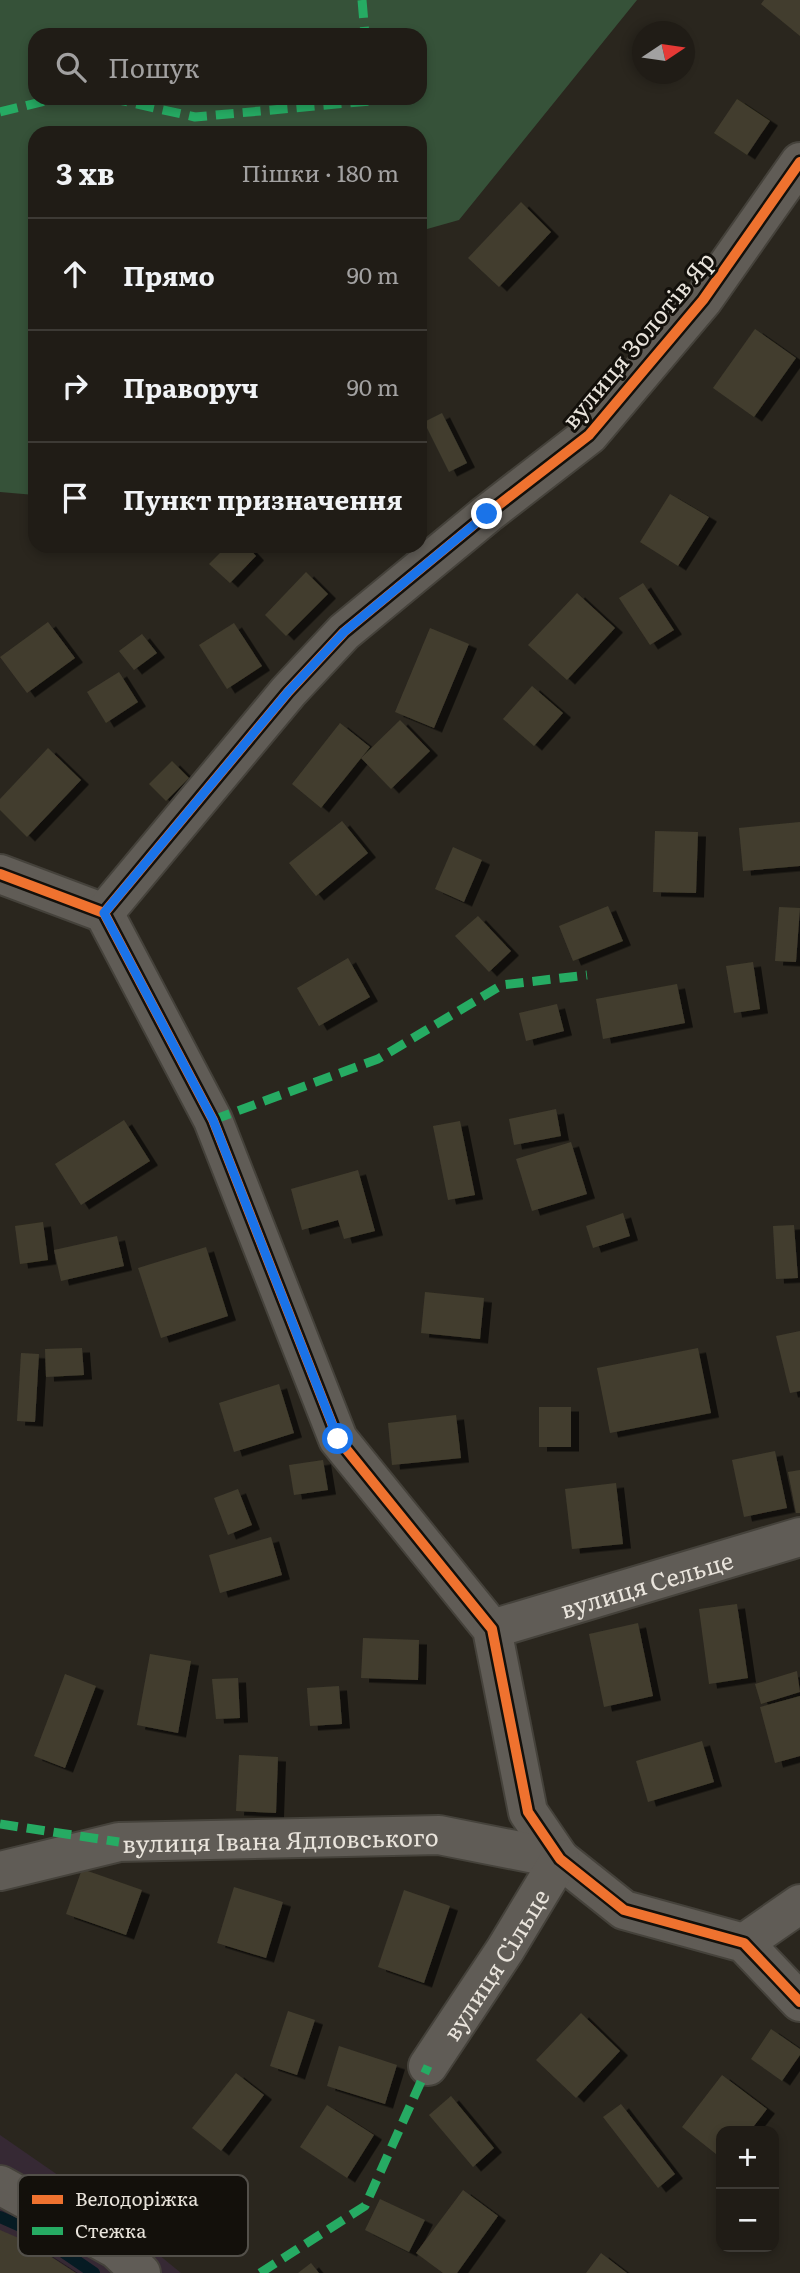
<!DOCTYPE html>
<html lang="uk">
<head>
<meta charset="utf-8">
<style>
  :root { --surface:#201c16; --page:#2d2923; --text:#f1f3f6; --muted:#a2a1a1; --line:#3d3a35 }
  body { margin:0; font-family:Literata,serif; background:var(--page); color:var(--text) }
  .controls { position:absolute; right:21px; bottom:21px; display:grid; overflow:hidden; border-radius:14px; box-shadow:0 4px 10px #0003 }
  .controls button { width:63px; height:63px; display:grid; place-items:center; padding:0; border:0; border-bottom:2px solid var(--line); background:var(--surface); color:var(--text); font:35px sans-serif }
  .compass { position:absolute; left:632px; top:21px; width:63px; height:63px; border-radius:50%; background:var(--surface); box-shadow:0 4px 10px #0003; rotate:77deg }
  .stop { position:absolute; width:21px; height:21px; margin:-16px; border:5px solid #1a73e8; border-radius:50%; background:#fff }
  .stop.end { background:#1a73e8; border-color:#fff; box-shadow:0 2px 7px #0008 }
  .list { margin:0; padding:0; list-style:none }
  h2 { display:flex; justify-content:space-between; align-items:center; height:91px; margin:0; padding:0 28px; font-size:30px }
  h2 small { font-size:23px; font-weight:400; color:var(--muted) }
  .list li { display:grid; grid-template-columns:46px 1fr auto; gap:21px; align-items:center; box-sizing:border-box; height:112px; padding:0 28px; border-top:2px solid var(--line) }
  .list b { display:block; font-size:26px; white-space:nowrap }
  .list em { font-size:23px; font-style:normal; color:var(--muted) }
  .icon { flex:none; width:38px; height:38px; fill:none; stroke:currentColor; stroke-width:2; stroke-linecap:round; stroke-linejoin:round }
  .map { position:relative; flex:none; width:800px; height:2273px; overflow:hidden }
  .search { position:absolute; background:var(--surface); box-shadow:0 4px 10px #0003; left:28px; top:28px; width:399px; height:77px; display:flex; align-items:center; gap:18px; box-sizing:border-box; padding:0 24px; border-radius:21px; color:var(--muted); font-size:26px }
  .panel { position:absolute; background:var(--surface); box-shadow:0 4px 10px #0003; left:28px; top:126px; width:399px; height:427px; border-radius:21px }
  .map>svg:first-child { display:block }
  .industrial { fill:#362934 }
  .green { fill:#365239; fill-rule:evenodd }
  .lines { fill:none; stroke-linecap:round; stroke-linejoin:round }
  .stream { stroke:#061b23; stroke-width:12 }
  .building { fill:#423d2e; filter:url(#shadow) }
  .minor-casing { stroke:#45423b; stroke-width:42 }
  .minor { stroke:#605c56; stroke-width:38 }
  .quiet { stroke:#26ab63; stroke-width:9; stroke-dasharray:18 9; stroke-linecap:butt }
  .cycleway-casing { stroke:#13100b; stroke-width:15 }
  .cycleway { stroke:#ef722f; stroke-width:10 }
  .route { stroke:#1a73e8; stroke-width:9 }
  .labels { text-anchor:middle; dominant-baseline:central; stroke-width:6; stroke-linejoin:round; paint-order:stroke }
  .street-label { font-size:24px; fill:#e9e4dc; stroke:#13100b }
  .key { fill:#13100b; stroke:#53504a; stroke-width:2 }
  .key-label { font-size:19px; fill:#e9e4dc }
</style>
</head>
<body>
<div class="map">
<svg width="800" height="2273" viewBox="0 0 800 2273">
  <defs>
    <filter id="shadow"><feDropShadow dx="8" dy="4.5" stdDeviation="0" flood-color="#0009"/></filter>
  </defs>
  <rect width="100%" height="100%" fill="#2a261e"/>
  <!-- industrial -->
  <path class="industrial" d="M0,2135L81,2191L181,2273H0Z"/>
  <!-- green -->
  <path class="green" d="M0,0H637L459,220L420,231V133H35V495L0,492ZM35,35H420V98H35Z"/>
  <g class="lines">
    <!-- stream -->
    <path class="stream" d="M0,2217L34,2232L94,2273"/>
  </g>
  <!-- building -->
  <g class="building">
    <path d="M764,0H800V36L761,4Z"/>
    <path d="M737,99L770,121L747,155L714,133Z"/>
    <path d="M521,202L551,232L499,287L468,258Z"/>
    <path d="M755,329L796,358L754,417L713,388Z"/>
    <path d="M442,413L467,463L449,472L424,422Z"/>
    <path d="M670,494L709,517L678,566L640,542Z"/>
    <path d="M227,546H247L256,556L230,583L209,564Z"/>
    <path d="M306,572L328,594L286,636L265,615Z"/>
    <path d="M643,583L674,630L650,645L619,598Z"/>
    <path d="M577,593L615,628L567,680L528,645Z"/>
    <path d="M48,622L75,658L27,693L0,657Z"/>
    <path d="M234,623L262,666L227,689L199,645Z"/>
    <path d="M430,628L469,644L434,728L395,712Z"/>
    <path d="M142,634L157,653L134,670L119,651Z"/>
    <path d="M119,672L138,702L106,723L87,692Z"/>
    <path d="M532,686L563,713L534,746L503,719Z"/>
    <path d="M400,720L430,751L391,789L361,758Z"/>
    <path d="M340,723L370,747L321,808L292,784Z"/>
    <path d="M48,748L81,780L27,837L0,810V799Z"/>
    <path d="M172,761L189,778L166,801L149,784Z"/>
    <path d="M342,821L368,853L316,896L289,863Z"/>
    <path d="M800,822V866L743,871L739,828Z"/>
    <path d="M655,831L698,832L696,893L653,892Z"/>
    <path d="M453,847L482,860L464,902L435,889Z"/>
    <path d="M608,906L623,941L573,961L559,926Z"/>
    <path d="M779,907L800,908L796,962L775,961Z"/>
    <path d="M478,916L511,951L489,972L455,936Z"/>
    <path d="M348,958L370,997L319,1026L297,988Z"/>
    <path d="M753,962L760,1009L734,1013L726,966Z"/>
    <path d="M677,984L685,1023L603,1039L596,999Z"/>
    <path d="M557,1004L564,1031L526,1041L519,1013Z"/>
    <path d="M556,1109L561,1136L514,1145L509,1119Z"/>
    <path d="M124,1120L150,1161L81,1205L55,1164Z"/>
    <path d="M460,1121L475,1195L448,1200L433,1126Z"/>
    <path d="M571,1142L587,1194L532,1211L516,1159Z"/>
    <path d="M358,1170L375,1231L344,1239L338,1220L302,1230L291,1189Z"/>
    <path d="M623,1213L630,1236L593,1248L586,1226Z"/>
    <path d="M43,1222L48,1260L20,1264L15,1226Z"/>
    <path d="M794,1225L798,1278L776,1279L773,1226Z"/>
    <path d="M117,1236L124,1266L61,1281L54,1250Z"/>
    <path d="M206,1247L228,1316L161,1338L138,1268Z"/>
    <path d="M425,1292L484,1298L480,1339L421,1333Z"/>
    <path d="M800,1331V1391L790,1393L776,1336Z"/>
    <path d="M82,1348L84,1375L46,1377L45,1349Z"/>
    <path d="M698,1348L711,1413L610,1433L597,1368Z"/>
    <path d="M21,1353L39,1354L35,1422L17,1421Z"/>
    <path d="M279,1384L294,1433L234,1452L219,1403Z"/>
    <rect x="539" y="1407" width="32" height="40"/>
    <path d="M456,1415L461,1458L392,1465L388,1423Z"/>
    <path d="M775,1451L787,1508L744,1517L732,1460Z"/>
    <path d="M323,1460L328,1490L294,1495L289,1465Z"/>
    <path d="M800,1470V1513H796L788,1472Z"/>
    <path d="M616,1483L623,1544L572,1549L565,1489Z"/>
    <path d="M238,1489L252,1525L228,1535L214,1498Z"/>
    <path d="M271,1537L282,1575L220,1593L209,1555Z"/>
    <path d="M737,1604L748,1678L709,1684L699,1609Z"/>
    <path d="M638,1623L653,1696L604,1707L589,1634Z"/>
    <path d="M363,1638L419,1640L418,1680L361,1678Z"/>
    <path d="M150,1654L191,1661L178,1733L137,1725Z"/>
    <path d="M797,1671L800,1692L761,1704L755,1684Z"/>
    <path d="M65,1674L96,1686L65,1768L34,1756Z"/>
    <path d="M238,1678L240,1718L216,1719L212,1679Z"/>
    <path d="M339,1686L342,1724L310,1726L307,1688Z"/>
    <path d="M800,1696V1756L775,1763L760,1707Z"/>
    <path d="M702,1741L714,1782L648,1802L636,1761Z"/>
    <path d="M239,1755L278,1757L276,1813L236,1811Z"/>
    <path d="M82,1869L142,1890L126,1935L66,1914Z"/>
    <path d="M234,1887L283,1902L266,1958L217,1943Z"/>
    <path d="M404,1890L450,1906L424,1983L378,1967Z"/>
    <path d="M288,2011L315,2020L297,2075L270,2066Z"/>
    <path d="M581,2013L620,2051L576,2098L536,2060Z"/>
    <path d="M771,2029L800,2049V2055L782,2081L751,2059Z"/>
    <path d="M339,2046L397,2065L385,2104L327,2086Z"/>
    <path d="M236,2073L264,2095L221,2151L192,2128Z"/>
    <path d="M722,2075L767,2109L750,2131H721V2158L682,2127Z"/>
    <path d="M451,2096L494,2148L473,2167L429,2115Z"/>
    <path d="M621,2104L675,2174L658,2188L603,2117Z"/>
    <path d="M327,2105L374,2135L347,2178L300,2147Z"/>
    <path d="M463,2190L498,2216L457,2273H443L416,2253Z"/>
    <path d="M380,2199L425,2220L409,2252L365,2230Z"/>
    <path d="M0,2230L30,2243L76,2273H0Z"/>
    <path d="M601,2253L627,2273H586Z"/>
    <path d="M311,2263L319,2273H298Z"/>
  </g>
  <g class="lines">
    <!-- minor casing -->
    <g class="minor-casing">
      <g id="minor">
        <path d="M0,874L104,913L213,1120L338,1439L492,1629L528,1812L560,1859L624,1910L744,1943L800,2002"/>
        <path d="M104,913L288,692L344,632L487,514L589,435L703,300L800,162"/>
        <path id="s1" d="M492,1629L800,1537"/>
        <path id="s2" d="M0,1871L119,1842L439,1835L560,1859"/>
        <path d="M744,1943L800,1904"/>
        <path id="s3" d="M428,2066L505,1950L560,1859"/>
        <path d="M0,2185L116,2249L141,2273"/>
      </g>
    </g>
    <!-- minor -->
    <use href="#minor" class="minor"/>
    <!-- quiet -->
    <g class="quiet">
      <path d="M362,0L365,35"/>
      <path d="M110,98L195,117L370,101V98"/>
      <path d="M0,112L57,98"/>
      <path d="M213,1120L378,1059L502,985L587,975"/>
      <path d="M0,1824L119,1842"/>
      <path d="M260,2273L365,2206L428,2066"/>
    </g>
    <!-- cycleway casing -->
    <g class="cycleway-casing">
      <g id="cycleway">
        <path d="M0,874L104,913L213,1120L338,1439L492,1629L528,1812L560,1859L624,1910L744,1943L800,2002"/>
        <path d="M104,913L288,692L344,632L487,514L589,435L703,300L800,162"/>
      </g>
    </g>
    <!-- cycleway -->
    <use href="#cycleway" class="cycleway"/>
  </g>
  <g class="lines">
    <!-- route -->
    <path class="route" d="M338,1439L213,1120L104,913L288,692L344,632L487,514"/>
  </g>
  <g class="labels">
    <!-- street labels -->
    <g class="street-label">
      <text transform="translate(637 339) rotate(-50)">вулиця Золотів Яр</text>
      <text stroke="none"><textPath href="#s1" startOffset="161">вулиця Сельце</textPath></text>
      <text stroke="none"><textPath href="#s2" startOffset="284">вулиця Івана Ядловського</textPath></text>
      <text stroke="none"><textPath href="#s3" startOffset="122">вулиця Сільце</textPath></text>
    </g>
  </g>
  <!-- legend -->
  <rect x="18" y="2175" width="230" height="81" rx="10" class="key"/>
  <rect x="32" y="2195" width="31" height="9" fill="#ef722f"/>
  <rect x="32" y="2227" width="31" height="8" fill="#26ab63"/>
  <g class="key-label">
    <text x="75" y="2206">Велодоріжка</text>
    <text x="75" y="2238">Стежка</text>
  </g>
</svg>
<div class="controls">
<button>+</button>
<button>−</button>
</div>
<svg class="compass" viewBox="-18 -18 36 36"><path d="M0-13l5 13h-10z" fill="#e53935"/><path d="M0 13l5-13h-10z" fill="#a2a1a1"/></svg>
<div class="stop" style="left:338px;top:1439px"></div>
<div class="stop end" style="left:487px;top:514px"></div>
<div class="search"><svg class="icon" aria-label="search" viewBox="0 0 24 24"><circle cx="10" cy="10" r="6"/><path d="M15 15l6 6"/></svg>Пошук</div>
<section class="panel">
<h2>3 хв<small>Пішки · 180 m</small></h2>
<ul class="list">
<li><svg class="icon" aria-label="ahead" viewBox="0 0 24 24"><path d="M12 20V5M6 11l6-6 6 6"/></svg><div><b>Прямо</b></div><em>90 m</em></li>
<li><svg class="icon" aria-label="right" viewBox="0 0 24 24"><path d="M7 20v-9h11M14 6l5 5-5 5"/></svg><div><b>Праворуч</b></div><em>90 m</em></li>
<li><svg class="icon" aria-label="arrive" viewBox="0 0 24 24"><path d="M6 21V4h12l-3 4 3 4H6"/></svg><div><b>Пункт призначення</b></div></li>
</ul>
</section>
</div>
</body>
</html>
